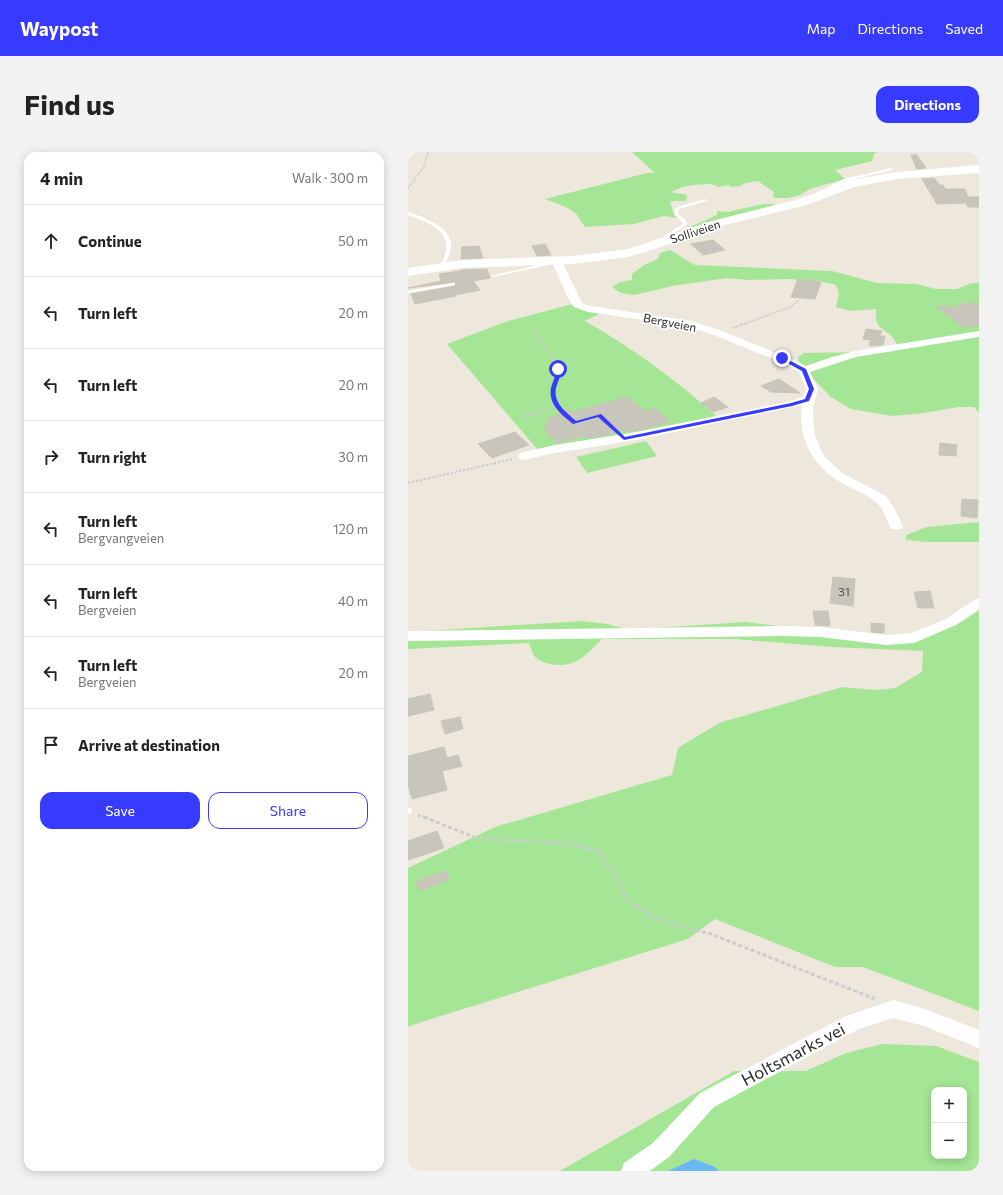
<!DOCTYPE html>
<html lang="en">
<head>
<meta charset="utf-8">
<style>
  :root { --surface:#fff; --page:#f2f2f2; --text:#222; --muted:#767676; --line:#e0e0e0; --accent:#363bff }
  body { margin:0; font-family:Commissioner,sans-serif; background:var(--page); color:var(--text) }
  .controls { position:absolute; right:12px; bottom:12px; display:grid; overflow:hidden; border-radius:8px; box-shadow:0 2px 10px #0003 }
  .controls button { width:36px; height:36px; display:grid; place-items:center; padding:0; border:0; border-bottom:1px solid var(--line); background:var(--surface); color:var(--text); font:20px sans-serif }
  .stop { position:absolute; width:12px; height:12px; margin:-9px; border:3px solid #363bff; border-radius:50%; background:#fff }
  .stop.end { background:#363bff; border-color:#fff; box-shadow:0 1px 4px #0008 }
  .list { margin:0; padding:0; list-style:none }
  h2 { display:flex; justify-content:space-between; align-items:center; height:52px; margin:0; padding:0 16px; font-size:17px }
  h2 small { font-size:13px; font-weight:400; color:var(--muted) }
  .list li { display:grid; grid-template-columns:26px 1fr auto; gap:12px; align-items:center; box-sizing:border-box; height:72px; padding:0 16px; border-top:1px solid var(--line) }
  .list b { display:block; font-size:15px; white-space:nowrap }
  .list p { margin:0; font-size:13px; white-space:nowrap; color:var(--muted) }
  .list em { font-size:13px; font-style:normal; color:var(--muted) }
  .actions { display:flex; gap:8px; padding:12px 16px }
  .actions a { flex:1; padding:9px 0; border:1px solid var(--accent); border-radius:12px; text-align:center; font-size:14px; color:var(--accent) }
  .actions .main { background:var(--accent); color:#fff }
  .icon { flex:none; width:22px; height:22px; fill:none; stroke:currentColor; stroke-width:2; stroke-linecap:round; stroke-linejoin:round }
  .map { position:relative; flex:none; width:571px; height:1019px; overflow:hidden; border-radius:12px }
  header { display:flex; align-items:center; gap:24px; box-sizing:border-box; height:56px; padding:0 20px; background:var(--accent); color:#fff }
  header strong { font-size:19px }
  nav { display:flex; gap:22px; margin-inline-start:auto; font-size:14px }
  .intro { display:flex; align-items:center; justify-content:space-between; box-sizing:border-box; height:96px; padding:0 24px }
  h1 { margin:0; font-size:28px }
  .button { padding:10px 18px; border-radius:12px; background:var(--accent); color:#fff; font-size:14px; font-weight:700 }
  main { display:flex; gap:24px; padding:0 24px }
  aside { flex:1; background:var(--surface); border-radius:12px; box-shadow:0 2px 10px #0003 }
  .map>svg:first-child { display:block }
  .green { fill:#a4e695; fill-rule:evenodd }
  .water { fill:#6ab8f3 }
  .building { fill:#c8c5bb; stroke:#c8c5b5 }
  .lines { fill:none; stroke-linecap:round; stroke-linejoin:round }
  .path-far3 { stroke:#ccc; stroke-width:1.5; stroke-dasharray:2 1; stroke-linecap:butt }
  .path-far2 { stroke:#ccc; stroke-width:2; stroke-dasharray:2.5 1.5; stroke-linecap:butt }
  .path-far1 { stroke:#ccc; stroke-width:2.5; stroke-dasharray:3 2; stroke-linecap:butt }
  .path { stroke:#ccc; stroke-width:3; stroke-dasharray:4 2.5; stroke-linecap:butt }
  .lane { fill:#fff; fill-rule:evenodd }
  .street { fill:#fff; fill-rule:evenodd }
  .secondary { fill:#fff; fill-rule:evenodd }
  .route { fill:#363bff }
  .labels { text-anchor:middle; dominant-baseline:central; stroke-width:3.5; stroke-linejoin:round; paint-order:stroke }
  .far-street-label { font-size:12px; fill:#2a2a2a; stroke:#fff }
  .number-label { font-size:12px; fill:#52514e }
  .near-street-label { font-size:17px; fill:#2a2a2a; stroke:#fff }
</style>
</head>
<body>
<header>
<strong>Waypost</strong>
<nav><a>Map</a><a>Directions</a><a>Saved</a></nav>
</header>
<div class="intro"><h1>Find us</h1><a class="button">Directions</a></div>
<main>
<aside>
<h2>4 min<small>Walk · 300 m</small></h2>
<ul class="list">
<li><svg class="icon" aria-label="ahead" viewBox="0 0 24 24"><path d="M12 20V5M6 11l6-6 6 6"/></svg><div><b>Continue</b></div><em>50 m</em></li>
<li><svg class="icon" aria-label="left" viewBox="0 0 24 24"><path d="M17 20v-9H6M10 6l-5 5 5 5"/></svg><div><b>Turn left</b></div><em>20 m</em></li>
<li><svg class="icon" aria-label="left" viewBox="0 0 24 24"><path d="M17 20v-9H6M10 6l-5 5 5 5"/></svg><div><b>Turn left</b></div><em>20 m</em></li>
<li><svg class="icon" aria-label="right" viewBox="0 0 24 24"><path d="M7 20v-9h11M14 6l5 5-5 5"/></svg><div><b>Turn right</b></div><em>30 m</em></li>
<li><svg class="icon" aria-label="left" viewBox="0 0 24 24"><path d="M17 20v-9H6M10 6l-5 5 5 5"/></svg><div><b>Turn left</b><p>Bergvangveien</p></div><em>120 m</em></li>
<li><svg class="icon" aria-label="left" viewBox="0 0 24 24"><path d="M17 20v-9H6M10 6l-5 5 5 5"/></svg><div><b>Turn left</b><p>Bergveien</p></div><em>40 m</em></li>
<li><svg class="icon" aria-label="left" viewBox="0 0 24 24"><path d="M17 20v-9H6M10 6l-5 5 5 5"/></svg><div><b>Turn left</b><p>Bergveien</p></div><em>20 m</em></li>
<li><svg class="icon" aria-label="arrive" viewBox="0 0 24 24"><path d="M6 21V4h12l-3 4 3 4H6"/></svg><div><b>Arrive at destination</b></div></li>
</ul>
<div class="actions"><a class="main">Save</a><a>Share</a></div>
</aside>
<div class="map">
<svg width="571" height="1019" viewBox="0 0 571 1019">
  <rect width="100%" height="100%" fill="#ede8db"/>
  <!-- green -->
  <g class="green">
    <path d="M224,0H469L466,2L464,9L427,18L437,27L402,37L392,43L380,46H366L365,45L366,40L350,29L338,31L332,34L323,35L321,33L310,35L303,32L286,33L274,35L263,40L279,43L278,49H262L266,63L269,66L256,64L226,72L178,75C172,71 172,65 167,61C159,54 147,51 137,47L239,21H247Z"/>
    <path d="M355,52H366L368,53L266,82L309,63V59L320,60Z"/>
    <path d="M262,98L287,113L424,119L469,131L508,132L528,137H549L564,131H571V261L566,255H550L516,261L484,264L443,257L423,245L391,212L390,205L396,201L455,200L490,196C484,174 465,183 468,157L443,159L428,155L431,142L428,133L411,129L381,127L340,128L319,126L264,134L226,143L213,141L204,135L212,130L224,128V122L236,113L250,107L252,101Z"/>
    <path d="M165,152L191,162L177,169C223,195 270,229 309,265L131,299L39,192L100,169Z"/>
    <path d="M238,289L249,304L179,321L168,305Z"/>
    <path d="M571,370V390H519L498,388V383L519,375Z"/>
    <path d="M571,449V859L455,815H427L307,767L280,787L7,872L0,875V716L87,675L264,623L270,596L311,571L434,535L468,538L487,536L514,520L515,499L424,495L327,487H194C178,503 167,517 142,512C138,511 131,509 128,506C124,502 123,495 121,491L0,497V480L174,469L200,472L214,476H245L337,470L436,482L503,484L562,459Z"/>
    <path d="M474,892L528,894L571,910V1019H311L307,1015L286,1008L260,1019H152L326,919H398L438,901ZM526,938H556V1004H526Z"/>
  </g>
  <!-- water -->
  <path class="water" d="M286,1007L307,1015L311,1019H260Z"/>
  <!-- building -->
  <g class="building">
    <path d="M508,2L518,16L509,17L503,4Z"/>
    <path d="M526,26L532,33H535L537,37H557L560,45H571V55H560L558,51L529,52L514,27Z"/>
    <path d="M305,88L317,98L295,103L283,92Z"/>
    <path d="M137,92L143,103L129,104L124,94Z"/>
    <path d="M71,94L75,106L53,107L54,95Z"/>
    <path d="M79,117L82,126L65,129L72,138L47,143L48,144L7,152L3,142L47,134L48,131L47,130L0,136L33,129L31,122L52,119L54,118Z"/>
    <path d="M390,127L413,130L407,147L383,145Z"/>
    <path d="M554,151H569L571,157V173L557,176L527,154L551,155L550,153H555Z"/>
    <path d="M458,177L474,179L472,184H477L475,193L461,194L463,188L455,187Z"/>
    <path d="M371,227L392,241L363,240L353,234Z"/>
    <path d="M219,245L237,259L247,256L262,269L241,276L220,280L218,277L204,282L179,286L176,284L149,291L137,279L140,266L161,257L164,260Z"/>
    <path d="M306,245L320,255L305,260L293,251Z"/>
    <path d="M107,280L121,293L84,306L70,292Z"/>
    <path d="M532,291L549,293L548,304L531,303Z"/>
    <path d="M554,347L570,348L569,366L553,364Z"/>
    <path d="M425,425L447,427L445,454L422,451Z"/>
    <path d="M522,439L526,456H510L506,440Z"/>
    <path d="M405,459H420L422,474L407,473Z"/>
    <path d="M463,471L476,472V481L463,480Z"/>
    <path d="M22,542L26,558L0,564V547Z"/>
    <path d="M52,565L55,577L37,582L33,569Z"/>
    <path d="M36,595L39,606L50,603L54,614L34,619L39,638L4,647L0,632V604Z"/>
    <path d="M29,679L36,696L0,708V689Z"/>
    <path d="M38,719L41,728L11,739L8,729Z"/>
  </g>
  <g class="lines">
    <!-- path-far3 -->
    <g class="path-far3">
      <path d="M0,36L16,15L20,0"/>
      <path d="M336,172L382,155L391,148"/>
    </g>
    <!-- path-far2 -->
    <g class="path-far2">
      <path d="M324,176L339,171"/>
      <path d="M125,177L150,216C151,223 147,228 146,234C142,254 161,267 174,278"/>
      <path d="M115,265L148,254"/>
      <path d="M167,271L191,264L208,277"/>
      <path d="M0,331L105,307"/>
    </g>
    <!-- path-far1 -->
    <path class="path-far1" d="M10,663L19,666"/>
    <!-- path -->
    <path class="path" d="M16,665L68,686L164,692L190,699L206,721L218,747L242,763L263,772L303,782L467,847"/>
    <!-- lane -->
    <g class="lane">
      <path d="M483,16H484V18L438,29L418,38L419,42H417L414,38L436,27Z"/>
      <path d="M297,47L299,48L298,49L274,56L270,59V62L277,67L279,72L261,85L260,90H256L257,83L275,72L273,69L266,62L267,57L272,54Z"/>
      <path d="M0,60C15,65 40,73 43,91C44,99 39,108 36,115L32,114C34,109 37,104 38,99C42,77 16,69 0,63Z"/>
      <path d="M143,110L145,111V112L85,125L83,124Z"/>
      <path d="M45,131H47V133L0,141V139Z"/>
      <path d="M0,655L3,656L4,659L3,661L0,662Z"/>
    </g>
    <!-- street -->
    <g class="street">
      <path d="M149,107L154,110L174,151L182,154L284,169L314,179L390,210L398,214L424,205L447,199L571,179V185L448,205L402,220L410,237L405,256L406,276L408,287L416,304L434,321L478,344L486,356L495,374L493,377H483C478,368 476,357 468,350C459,342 446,338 436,332C406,316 389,287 394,253L228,288L147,301L116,308L112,307L110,304L112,301L147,293L228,280L383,249L395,245L398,237L391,220L382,214L306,183L278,174L180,160L166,155L160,146L144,110Z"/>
      <path d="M571,446V458L548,473L506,491L478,493L412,485L374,484L0,489V479L374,474L412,475L478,483L504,481L538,467L566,448Z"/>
      <path d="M485,848L517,857L571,878V896L516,874L485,866L451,877L306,955L261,1005L242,1019H213L216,1011L245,991L292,941L438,864Z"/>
    </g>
    <!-- secondary -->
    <path class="secondary" d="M571,13V21L489,27L446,35L399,53L313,74L244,98L220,105L165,112L54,116L0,124V116L54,108L165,104L220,97L304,69L391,47L442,28L489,20Z"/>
  </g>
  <!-- route -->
  <path class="route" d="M372,205H375L398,217L406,237L401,249L384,254L216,288L190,265L165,272C154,263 140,253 143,236C145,229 148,224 148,217L150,216L153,217C153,224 150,229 148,236C145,251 158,260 168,269L193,262L217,285L383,251L397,247L401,237L394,219L372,207Z"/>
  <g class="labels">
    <!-- far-street labels -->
    <g class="far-street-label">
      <text transform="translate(287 79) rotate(-18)">Solliveien</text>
      <text transform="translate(262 170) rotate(11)">Bergveien</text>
    </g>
    <!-- number labels -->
    <g class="number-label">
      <text x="436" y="439">31</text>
    </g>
    <!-- near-street labels -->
    <g class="near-street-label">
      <text transform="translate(385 902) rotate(-28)">Holtsmarks vei</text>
    </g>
  </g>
</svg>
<div class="controls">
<button>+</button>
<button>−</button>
</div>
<div class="stop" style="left:150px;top:217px"></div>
<div class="stop end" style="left:374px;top:206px"></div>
</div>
</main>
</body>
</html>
